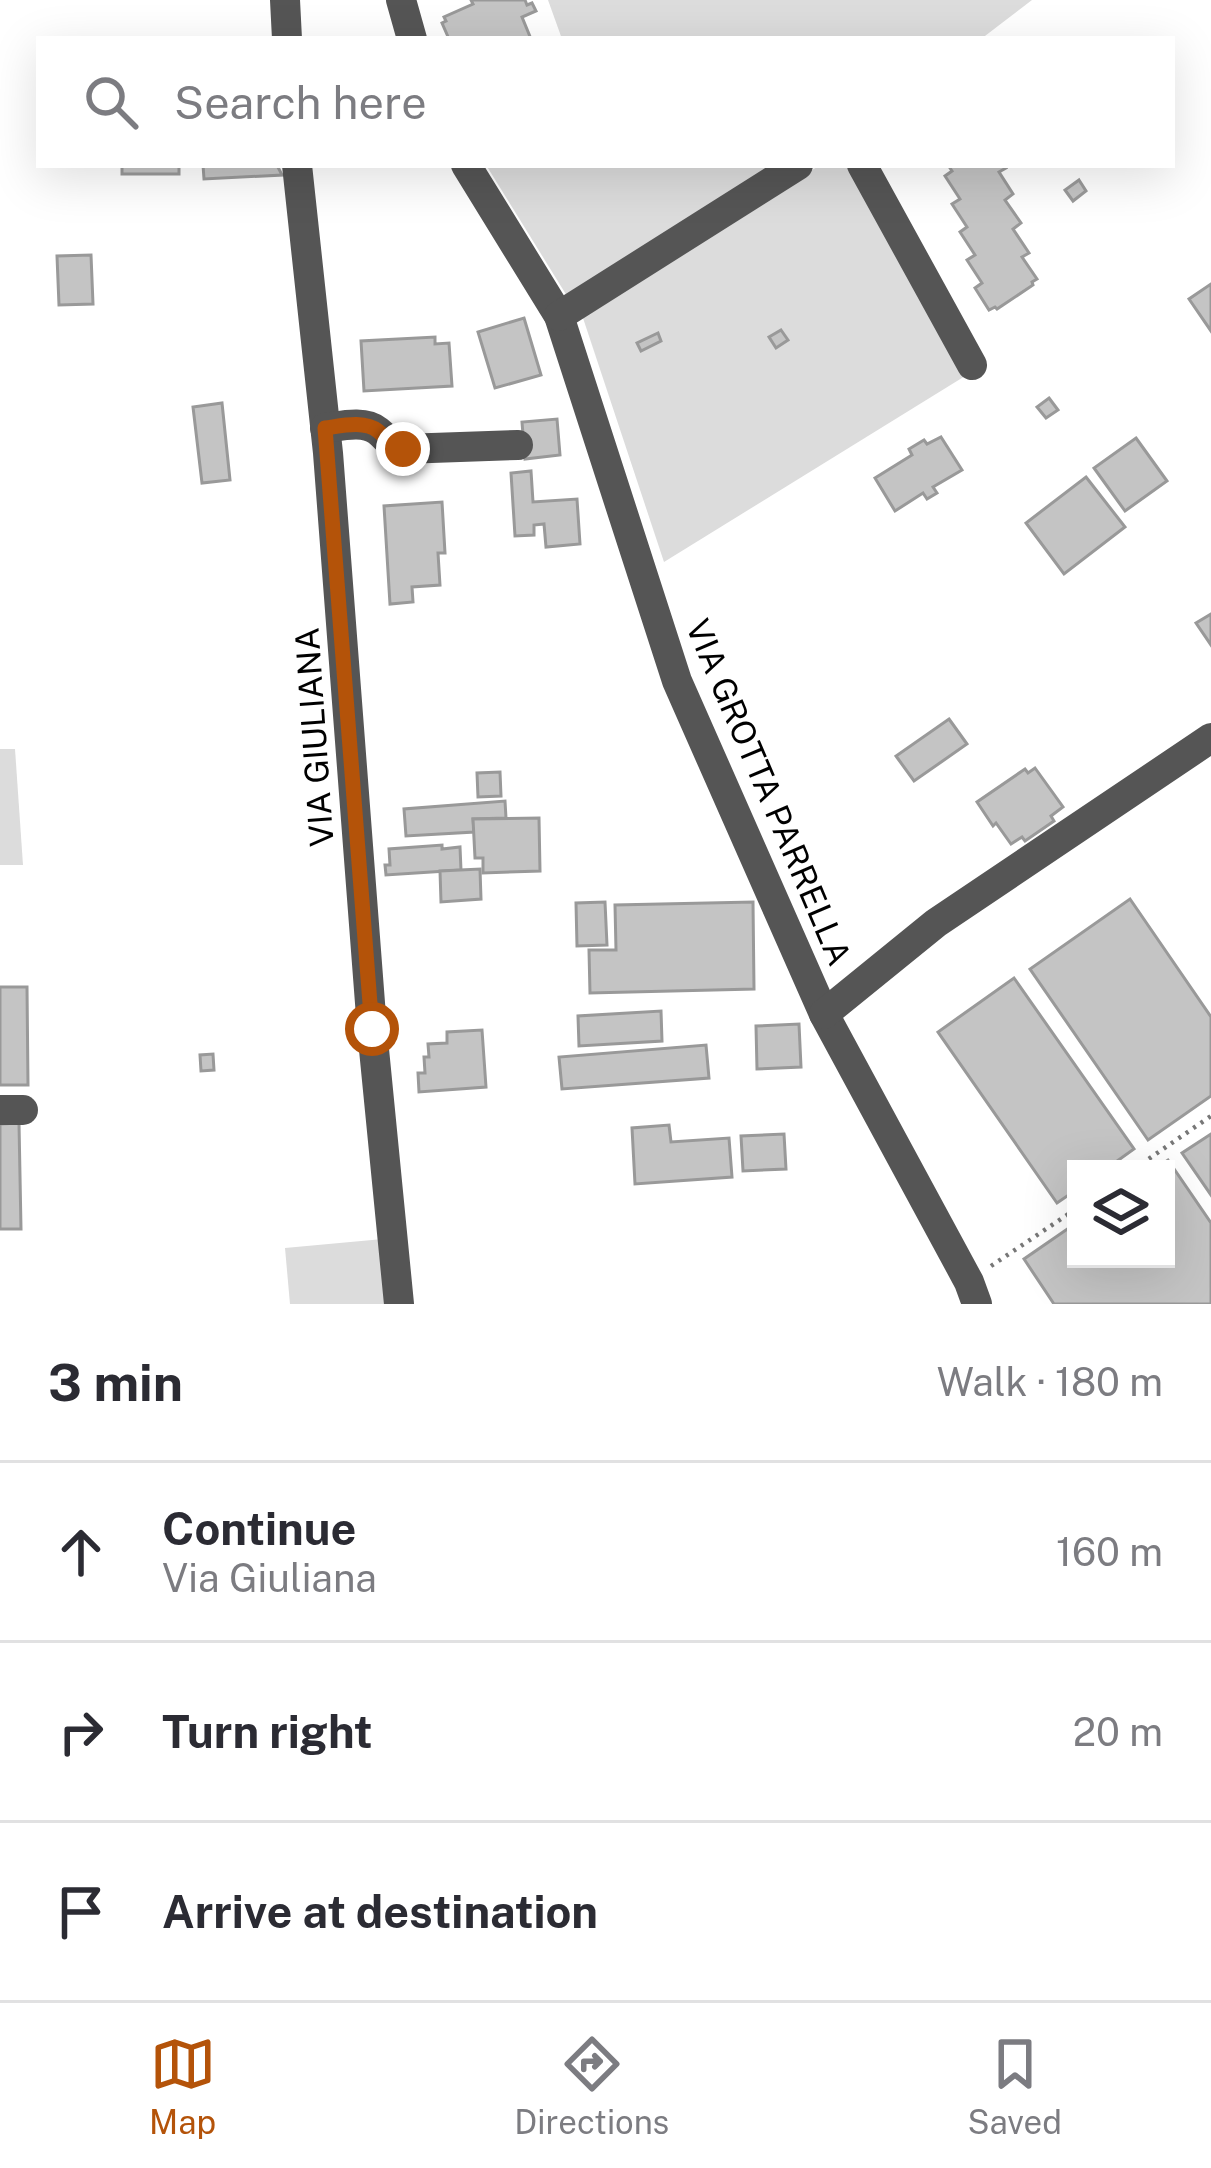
<!DOCTYPE html>
<html lang="en">
<head>
<meta charset="utf-8">
<style>
  :root { --surface:#fff; --page:#f2f2f3; --text:#2b2b33; --muted:#7c7c81; --line:#e1e1e2; --accent:#b45309 }
  body { margin:0; font-family:"Public Sans",sans-serif; background:var(--page); color:var(--text) }
  .controls { position:absolute; right:36px; bottom:36px; display:grid; overflow:hidden; border-radius:0px; box-shadow:0 12px 48px #0002 }
  .controls button { width:108px; height:108px; display:grid; place-items:center; padding:0; border:0; border-bottom:3px solid var(--line); background:var(--surface); color:var(--text); font:60px sans-serif }
  .stop { position:absolute; width:36px; height:36px; margin:-27px; border:9px solid #b45309; border-radius:50%; background:#fff }
  .stop.end { background:#b45309; border-color:#fff; box-shadow:0 3px 12px #0008 }
  .list { margin:0; padding:0; list-style:none }
  h2 { display:flex; justify-content:space-between; align-items:center; height:156px; margin:0; padding:0 48px; font-size:51px }
  h2 small { font-size:39px; font-weight:400; color:var(--muted) }
  .list li { display:grid; grid-template-columns:78px 1fr auto; gap:36px; align-items:center; box-sizing:border-box; height:180px; padding:0 48px; border-top:3px solid var(--line) }
  .list b { display:block; font-size:45px; white-space:nowrap }
  .list p { margin:0; font-size:39px; white-space:nowrap; color:var(--muted) }
  .list em { font-size:39px; font-style:normal; color:var(--muted) }
  .icon { flex:none; width:66px; height:66px; fill:none; stroke:currentColor; stroke-width:2; stroke-linecap:round; stroke-linejoin:round }
  .map { position:relative; flex:none; width:1211px; height:1304px; overflow:hidden }
  .search { position:absolute; background:var(--surface); box-shadow:0 12px 48px #0002; left:36px; right:36px; top:36px; height:132px; display:flex; align-items:center; gap:30px; box-sizing:border-box; padding:0 42px; border-radius:0px; color:var(--muted); font-size:45px }
  .sheet { height:696px; background:var(--surface) }
  nav { display:flex; justify-content:space-around; align-items:center; box-sizing:border-box; height:168px; border-top:3px solid var(--line); background:var(--surface); font-size:33px; color:var(--muted) }
  nav a { display:grid; justify-items:center; gap:6px }
  nav .on { color:var(--accent) }
  .map>svg:first-child { display:block }
  .green { fill:#dcdcdc }
  .building { fill:#c4c4c4; stroke:#999; stroke-width:3 }
  .lines { fill:none; stroke-linecap:round; stroke-linejoin:round }
  .path { stroke:#777; stroke-width:4.5; stroke-dasharray:3 6; stroke-linecap:butt }
  .minor { stroke:#555; stroke-width:30 }
  .route { stroke:#b45309; stroke-width:15 }
  .labels { text-anchor:middle; dominant-baseline:central; stroke-width:9; stroke-linejoin:round; paint-order:stroke }
  .street-label { font-size:33px; fill:#000; stroke:#fff }
</style>
</head>
<body>
<div class="map">
<svg width="1211" height="1304" viewBox="0 0 1211 1304">
  <rect width="100%" height="100%" fill="#fff"/>
  <!-- green -->
  <g class="green">
    <path d="M548,0H1032L981,39H562Z"/>
    <path d="M486,165H774L567,296Z"/>
    <path d="M820,165H850L970,373L664,562L583,318Z"/>
    <path d="M0,749H15L23,865H0Z"/>
    <path d="M383,1239L389,1304H290L285,1248Z"/>
  </g>
  <!-- building -->
  <g class="building">
    <path d="M471,0H525L527,5L532,3L536,11L522,17L531,39H449L442,23L446,21L444,17L473,4Z"/>
    <rect x="122" y="165" width="57" height="9"/>
    <path d="M203,165H277L282,175L204,179Z"/>
    <path d="M948,165H1004L1006,168L999,172L1013,194L1005,200L1021,223L1013,229L1029,253L1022,257L1037,279L1032,282L1033,285L997,309L995,307L989,310L975,288L982,283L967,260L975,255L960,232L967,227L952,204L960,199L945,176L952,171Z"/>
    <path d="M1079,180L1086,191L1073,201L1065,190Z"/>
    <path d="M91,255L93,304L59,305L57,256Z"/>
    <path d="M1211,284V331L1189,299Z"/>
    <path d="M524,318L541,375L495,388L478,332Z"/>
    <path d="M781,330L788,340L776,348L769,337Z"/>
    <path d="M658,333L661,341L641,351L637,343Z"/>
    <path d="M435,337V344L449,343L452,386L364,391L361,341Z"/>
    <path d="M1049,398L1058,410L1046,418L1037,407Z"/>
    <path d="M222,403L230,480L202,483L193,407Z"/>
    <path d="M557,419L560,455L525,459L522,422Z"/>
    <path d="M941,437L962,470L933,487L937,493L927,499L923,493L895,511L875,478L912,455L909,449L924,440L927,444Z"/>
    <path d="M1136,438L1167,481L1125,511L1094,468Z"/>
    <path d="M531,471L533,502L577,499L580,544L546,547L544,524L534,525V535L515,536L511,473Z"/>
    <path d="M1086,477L1125,527L1064,574L1026,523Z"/>
    <path d="M442,502L445,553H438L440,585L412,587L413,602L390,604L384,506Z"/>
    <path d="M1211,614V645L1196,623Z"/>
    <path d="M949,719L967,744L914,781L896,756Z"/>
    <path d="M1035,768L1063,807L1051,816L1054,821L1025,841L1022,837L1011,844L996,823L993,826L977,802L1025,769L1028,773Z"/>
    <path d="M500,772L501,796L478,797L477,773Z"/>
    <path d="M505,801L506,818L473,819L474,832L406,836L404,809Z"/>
    <path d="M539,818L540,871L483,873V858H475L473,819Z"/>
    <path d="M442,845V849L460,847L461,870L386,875L385,865H390L389,849Z"/>
    <path d="M480,869L481,899L441,902L440,871Z"/>
    <path d="M1130,899L1211,1017V1096L1148,1140L1030,969Z"/>
    <path d="M605,902L607,945L577,946L576,903Z"/>
    <path d="M753,902L754,989L590,993L589,950H616L615,905Z"/>
    <path d="M1014,978L1134,1149L1106,1169H1076V1190L1057,1203L938,1032Z"/>
    <path d="M0,987H27L28,1085H0Z"/>
    <path d="M661,1011L662,1041L579,1046L578,1016Z"/>
    <path d="M799,1024L801,1067L757,1069L756,1026Z"/>
    <path d="M482,1030L486,1087L419,1092L418,1073H425L424,1057H429L428,1044L447,1043V1032Z"/>
    <path d="M706,1045L709,1078L562,1089L559,1057Z"/>
    <path d="M213,1054L214,1070L201,1071L200,1055Z"/>
    <path d="M19,1123L21,1229H0V1124Z"/>
    <path d="M669,1125L671,1142L729,1138L732,1177L635,1184L632,1128Z"/>
    <path d="M784,1134L786,1169L743,1171L741,1136Z"/>
    <path d="M1211,1134V1195L1182,1153Z"/>
    <path d="M1168,1160L1211,1223V1304H1054L1024,1259L1076,1223V1259H1166V1169H1155Z"/>
  </g>
  <g class="lines">
    <!-- path -->
    <g class="path">
      <path d="M1134,1169L1211,1116"/>
      <path d="M991,1266L1076,1209"/>
    </g>
    <!-- minor -->
    <g class="minor">
      <path d="M285,0L287,39"/>
      <path d="M401,0L412,39"/>
      <path d="M297,165L328,453L372,1029L399,1304"/>
      <path d="M466,165L559,316L677,681L824,1014L969,1282L977,1304"/>
      <path d="M862,165L972,365"/>
      <path d="M559,316L798,165"/>
      <path d="M325,428C341,426 364,420 378,431C388,439 390,445 403,449L518,445"/>
      <path d="M824,1014L936,923L1211,738"/>
      <path d="M0,1110H23"/>
    </g>
  </g>
  <g class="lines">
    <!-- route -->
    <path class="route" d="M372,1029L325,428C341,426 364,420 378,431C388,439 390,445 403,449"/>
  </g>
  <g class="labels">
    <!-- street labels -->
    <g class="street-label">
      <text transform="translate(314 737) rotate(-94)">VIA GIULIANA</text>
      <text transform="translate(769 792) rotate(67)">VIA GROTTA PARRELLA</text>
    </g>
  </g>
</svg>
<div class="controls">
<button><svg class="icon" aria-label="layers" viewBox="0 0 24 24"><path d="M12 4l9 5-9 5-9-5zM3 14l9 5 9-5"/></svg></button>
</div>
<div class="stop" style="left:372px;top:1029px"></div>
<div class="stop end" style="left:403px;top:449px"></div>
<div class="search"><svg class="icon" aria-label="search" viewBox="0 0 24 24"><circle cx="10" cy="10" r="6"/><path d="M15 15l6 6"/></svg>Search here</div>
</div>
<section class="sheet">
<h2>3 min<small>Walk · 180 m</small></h2>
<ul class="list">
<li><svg class="icon" aria-label="ahead" viewBox="0 0 24 24"><path d="M12 20V5M6 11l6-6 6 6"/></svg><div><b>Continue</b><p>Via Giuliana</p></div><em>160 m</em></li>
<li><svg class="icon" aria-label="right" viewBox="0 0 24 24"><path d="M7 20v-9h11M14 6l5 5-5 5"/></svg><div><b>Turn right</b></div><em>20 m</em></li>
<li><svg class="icon" aria-label="arrive" viewBox="0 0 24 24"><path d="M6 21V4h12l-3 4 3 4H6"/></svg><div><b>Arrive at destination</b></div></li>
</ul>
</section>
<nav>
<a class="on"><svg class="icon" aria-label="map" viewBox="0 0 24 24"><path d="M3 6l6-2 6 2 6-2v14l-6 2-6-2-6 2zM9 4v14M15 6v14"/></svg>Map</a>
<a><svg class="icon" aria-label="directions" viewBox="0 0 24 24"><path d="M12 3l9 9-9 9-9-9zM9 14v-3h6M13 9l2 2-2 2"/></svg>Directions</a>
<a><svg class="icon" aria-label="saved" viewBox="0 0 24 24"><path d="M7 4h10v16l-5-4-5 4z"/></svg>Saved</a>
</nav>
</body>
</html>
